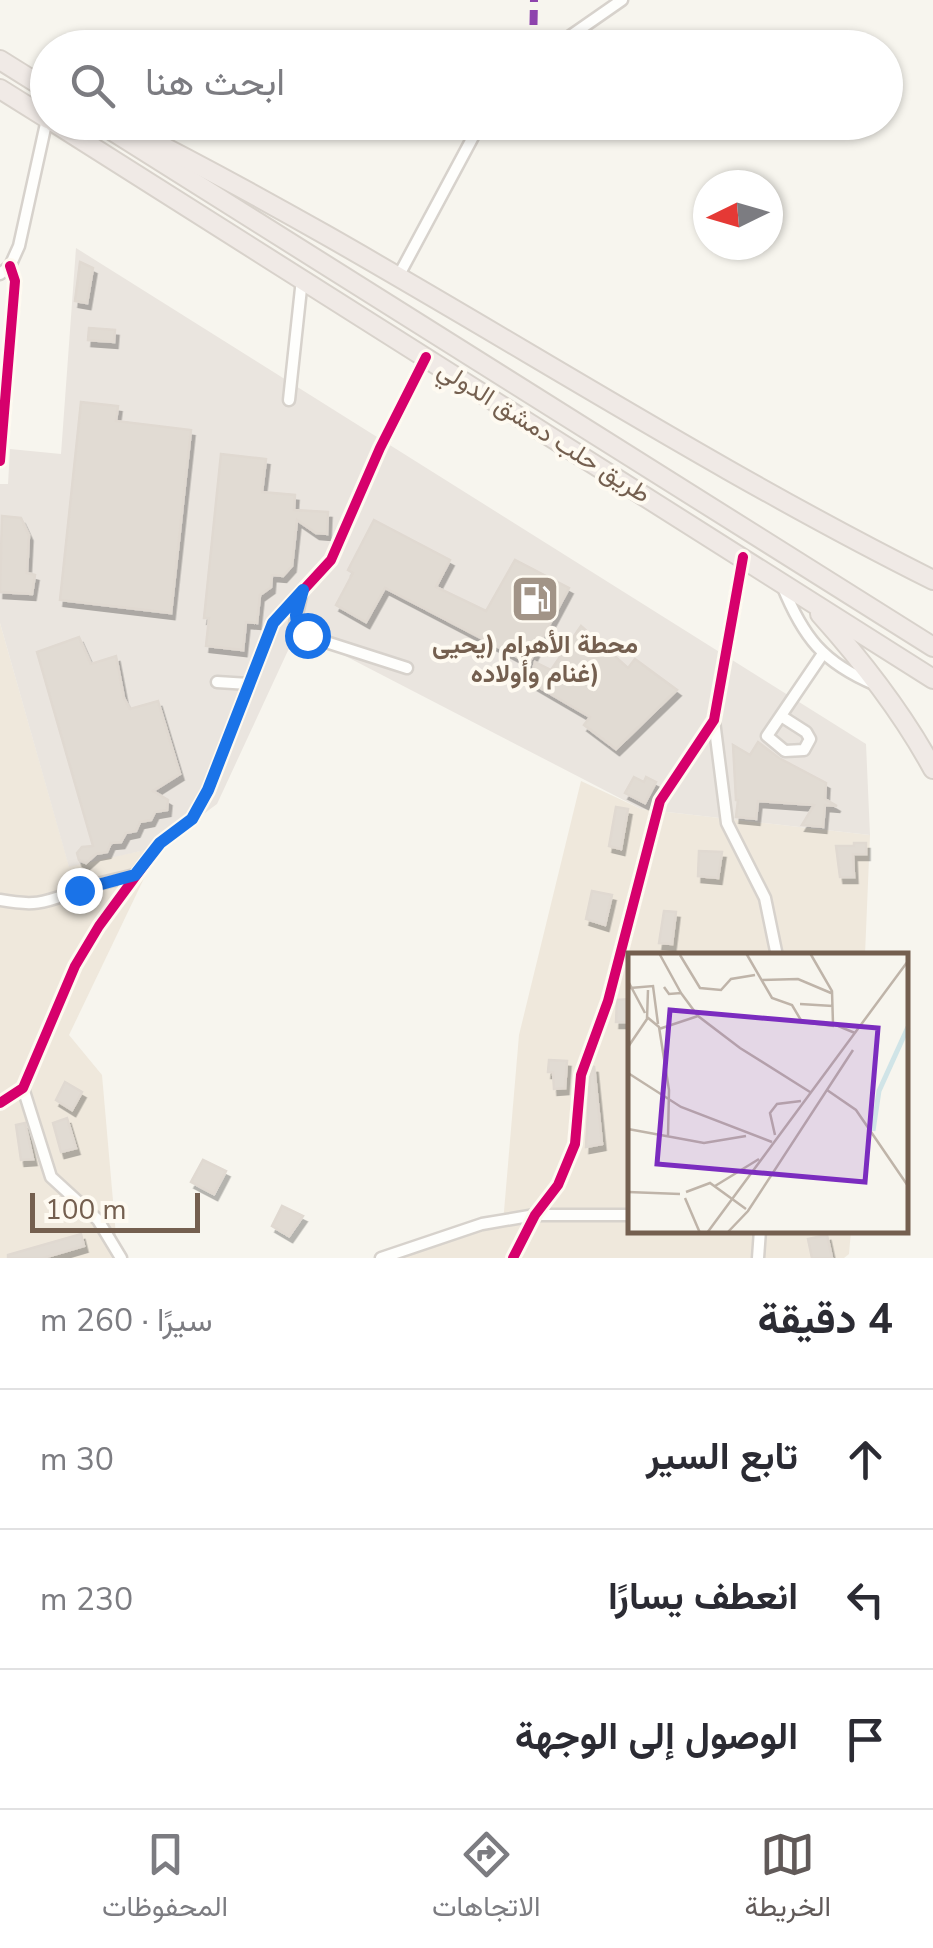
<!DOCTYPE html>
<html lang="ar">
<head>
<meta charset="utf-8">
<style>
  :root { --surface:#fff; --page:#f7f7f7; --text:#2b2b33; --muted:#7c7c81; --line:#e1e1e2; --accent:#615a59 }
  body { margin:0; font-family:"Nunito Sans",Vazirmatn,sans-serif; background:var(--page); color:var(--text); direction:rtl }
  .compass { position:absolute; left:693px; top:170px; width:90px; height:90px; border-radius:50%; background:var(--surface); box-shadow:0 2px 8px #0004; rotate:265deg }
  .scale { position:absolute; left:30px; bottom:25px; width:170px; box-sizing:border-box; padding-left:10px; border:5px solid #745f4f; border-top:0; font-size:28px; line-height:35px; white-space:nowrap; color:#745f4f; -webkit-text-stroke:8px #fefaf1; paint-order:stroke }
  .stop { position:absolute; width:30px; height:30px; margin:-22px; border:8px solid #1a73e8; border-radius:50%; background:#fff }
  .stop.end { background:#1a73e8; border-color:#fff; box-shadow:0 2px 10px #0008 }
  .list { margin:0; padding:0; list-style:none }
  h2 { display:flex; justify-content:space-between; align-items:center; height:130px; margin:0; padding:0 40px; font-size:42px }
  h2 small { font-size:32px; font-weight:400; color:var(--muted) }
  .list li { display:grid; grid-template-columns:65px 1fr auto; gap:30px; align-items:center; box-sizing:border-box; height:140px; padding:0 40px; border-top:2px solid var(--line) }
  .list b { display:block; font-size:38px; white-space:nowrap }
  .list em { font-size:32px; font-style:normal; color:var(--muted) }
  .icon { flex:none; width:55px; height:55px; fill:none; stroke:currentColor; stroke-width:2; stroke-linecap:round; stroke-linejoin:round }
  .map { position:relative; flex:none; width:933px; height:1258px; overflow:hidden; direction:ltr }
  .search { position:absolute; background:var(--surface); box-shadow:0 2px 8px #0004; left:30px; right:30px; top:30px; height:110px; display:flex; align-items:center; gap:25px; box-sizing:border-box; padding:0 35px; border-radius:55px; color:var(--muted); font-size:38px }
  .sheet { height:550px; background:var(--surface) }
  nav { display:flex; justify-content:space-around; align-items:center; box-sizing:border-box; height:140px; border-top:2px solid var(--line); background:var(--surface); font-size:28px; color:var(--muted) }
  nav a { display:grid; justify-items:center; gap:5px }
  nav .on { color:var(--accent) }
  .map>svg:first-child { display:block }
  .residential { fill:#efe8dc }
  .industrial { fill:#eae5df }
  .building { fill:#e1dbd3; stroke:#e0d9d1; stroke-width:2.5; filter:url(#shadow) }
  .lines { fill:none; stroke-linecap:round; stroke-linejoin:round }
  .street-casing { stroke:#d7d2cc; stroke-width:15 }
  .highway-casing { stroke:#d8d2cb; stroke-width:22 }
  .street { stroke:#fefefc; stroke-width:10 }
  .highway { stroke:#f0eae6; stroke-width:18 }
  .quiet { stroke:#8e44ad; stroke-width:8; stroke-dasharray:15 8; stroke-linecap:butt }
  .cycleway-casing { stroke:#fefaf1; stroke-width:16 }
  .cycleway { stroke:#d6006c; stroke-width:10 }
  .route { stroke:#1a73e8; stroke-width:12 }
  .labels { text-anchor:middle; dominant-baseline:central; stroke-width:8; stroke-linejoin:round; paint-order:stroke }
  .street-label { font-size:25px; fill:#745f4f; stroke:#fefaf1 }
  .poi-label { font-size:25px; font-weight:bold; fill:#745f4f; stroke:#fefaf1 }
  .inset-river { fill:none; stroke:#d0e4e7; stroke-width:5 }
  .inset-road { fill:none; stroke:#bfb4a9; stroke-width:2.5 }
  .view { fill:#7b2cbf; fill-opacity:0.15; stroke:#7b2cbf; stroke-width:5 }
  .inset-edge { fill:none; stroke:#745f4f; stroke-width:5 }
</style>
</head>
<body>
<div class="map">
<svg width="933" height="1258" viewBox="0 0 933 1258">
  <defs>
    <filter id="shadow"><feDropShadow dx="3.5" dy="6" stdDeviation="0" flood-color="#0004"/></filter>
  </defs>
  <rect width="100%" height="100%" fill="#f7f5ee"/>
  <!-- residential -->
  <g class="residential">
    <path d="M0,623L69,866L159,847L69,1035L102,1075L118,1258H0Z"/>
    <path d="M581,781L641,809L870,835L865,955L630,956V1230L851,1231L849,1254L844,1258H388L503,1223L519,1035Z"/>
  </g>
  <!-- industrial -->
  <path class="industrial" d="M76,248L866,744L870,835L641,809L297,631L217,804L159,847L69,867L0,623V484H8L10,449L61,454Z"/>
  <!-- building -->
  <g class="building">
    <path d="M80,262L93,268L87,303L75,301Z"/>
    <path d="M89,328L115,330L114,342L88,340Z"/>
    <path d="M81,402L118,406L116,421L191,430L171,613L60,600Z"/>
    <path d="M221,454L266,459L262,492L295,495L294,510L328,512L327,534L316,533L297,520L292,566L283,576L272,575L271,587L260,595L257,623L246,622L243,650L206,646L209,618H204Z"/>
    <path d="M2,516L21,518L29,535L27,573L35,575L32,594L0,592Z"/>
    <path d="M374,520L450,560L436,587L486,611L515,560L569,588L529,663L385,588L366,622L336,605L353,573L348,570Z"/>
    <path d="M581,626L628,668L635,659L677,690L616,749L584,725L590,717L530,682L535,662L551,670Z"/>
    <path d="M79,637L91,664L116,656L124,698L130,709L158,701L180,774L153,791L168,800L167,810L155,812L151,820L140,822L136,831L126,833L121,842L111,843L107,852L96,854L86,863L79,860L77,853L82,847L93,846L37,652Z"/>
    <path d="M758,742L779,758L826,783L825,799L837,806L825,805L823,827L802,825L814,805L758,801L756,819L736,817L738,800H736L733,745L750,755Z"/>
    <path d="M634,777L644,782L646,777L656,782L645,803L625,793Z"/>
    <path d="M616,807L628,809L621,849L609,846Z"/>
    <path d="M854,843H866V854H853L854,877H840L836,846H854Z"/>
    <path d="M699,851L722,852L718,878L698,876Z"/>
    <path d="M592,891L612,895L605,925L586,919Z"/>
    <path d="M664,911L676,912L672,944L659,943Z"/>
    <path d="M630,999V1022H616L617,1000Z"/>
    <path d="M549,1060L567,1061L565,1088L554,1089L553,1072H548Z"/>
    <path d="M594,1066L602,1144L586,1147L590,1077Z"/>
    <path d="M65,1082L82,1092L72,1110L56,1100Z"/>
    <path d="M67,1118L76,1148L61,1152L53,1123Z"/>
    <path d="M25,1123L33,1159L21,1160L16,1125Z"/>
    <path d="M203,1160L226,1171L214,1194L191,1182Z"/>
    <path d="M282,1206L303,1216L289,1236L272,1226Z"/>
    <path d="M81,1234L84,1246L43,1258H8V1255Z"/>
    <path d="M827,1235L832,1258H812L808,1239Z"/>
  </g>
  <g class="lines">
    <!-- street casing -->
    <g class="street-casing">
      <g id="street">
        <path d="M553,48L622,0"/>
        <path d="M0,274L10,266L19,246L47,119"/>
        <path d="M399,275L481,122"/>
        <path d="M289,400L302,279"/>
        <path d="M0,461L15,281L10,266"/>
        <path d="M782,585C803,637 823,663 876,685"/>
        <path d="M301,596L295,624L298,633L407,668"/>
        <path d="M217,682L249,684"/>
        <path d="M781,716L806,732L810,739L804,750L785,751L767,736L822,655"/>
        <path d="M714,721L727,823L765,898L777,956"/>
        <path d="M0,900C38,907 45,902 79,890C97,883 116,880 135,875"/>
        <path d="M23,1088L51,1177L98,1220L121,1258"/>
        <path d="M0,1103L23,1088L75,966L99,926L160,843L192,819L208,791L273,623L331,560L380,448L426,357"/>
        <path d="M381,1258L482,1224L535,1215H630"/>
        <path d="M513,1258L535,1215L558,1185L575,1144L581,1075L608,1001L660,801L714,720L743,557"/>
        <path d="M758,1258L760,1230"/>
      </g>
    </g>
    <!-- highway casing -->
    <g class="highway-casing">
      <g id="highway">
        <path d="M0,60L48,90"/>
        <path d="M0,89L48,119"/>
        <path d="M53,122L933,679"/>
        <path d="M98,122L933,647"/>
        <path d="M121,125C399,264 655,441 933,580"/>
        <path d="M820,614C863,662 902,712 933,769"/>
      </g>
    </g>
    <!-- street -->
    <use href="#street" class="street"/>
    <!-- highway -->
    <use href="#highway" class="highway"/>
    <!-- quiet -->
    <path class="quiet" d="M533,48L534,0"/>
    <!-- cycleway casing -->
    <g class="cycleway-casing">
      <g id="cycleway">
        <path d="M0,461L15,281L10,266"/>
        <path d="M0,1103L23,1088L75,966L99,926L160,843L192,819L208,791L273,623L331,560L380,448L426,357"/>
        <path d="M513,1258L535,1215L558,1185L575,1144L581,1075L608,1001L660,801L714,720L743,557"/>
      </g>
    </g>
    <!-- cycleway -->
    <use href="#cycleway" class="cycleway"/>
  </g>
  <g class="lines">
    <!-- route -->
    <path class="route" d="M79,890L135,875L160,843L192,819L208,790L273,623L303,590L296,615L298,633L307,635"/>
  </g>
  <!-- icons -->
  <defs>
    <g id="fuel-square" transform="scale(2.5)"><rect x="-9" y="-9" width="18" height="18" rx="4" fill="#a29487" stroke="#fefaf1"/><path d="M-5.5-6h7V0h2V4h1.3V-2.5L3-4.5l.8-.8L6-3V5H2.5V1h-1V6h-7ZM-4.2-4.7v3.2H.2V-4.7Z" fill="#fff"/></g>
  </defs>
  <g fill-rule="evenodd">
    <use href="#fuel-square" x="535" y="599"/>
  </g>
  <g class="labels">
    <!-- street labels -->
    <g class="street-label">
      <text transform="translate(544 432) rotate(32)">طريق حلب دمشق الدولي</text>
    </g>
    <!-- poi labels -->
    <g class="poi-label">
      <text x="535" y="645">محطة الأهرام (يحيى<tspan x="535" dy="29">غنام وأولاده)</tspan></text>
    </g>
  </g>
  <!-- overview -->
  <g transform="translate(628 953)">
    <rect width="280" height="280" fill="#f7f5ee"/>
    <path class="inset-river" d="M245,178L251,138L280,74"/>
    <path class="inset-road" d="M31,0L53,40M118,0L144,45L164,52L174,69L206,73M182,0L204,38L205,71L227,80M52,2L72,35L93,37L103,26L127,22M133,27L170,26L203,40M0,28L17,60M36,34L41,41L53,40L70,63L112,95L182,139M2,35L25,33L30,71M172,51L205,53M19,64L31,74L41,137L40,184M31,76L70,63M0,94L19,66L20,37M0,120L53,154L144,189M199,137L228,157L280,233M0,176L76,190L118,183M147,182L142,160L149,151L173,148M87,233L131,206M0,239L52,241M58,239L82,230L118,256M57,245L72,280M79,280L280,8M99,280L120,258L225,97"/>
    <path class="view" d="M42,57L250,75L237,229L29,211Z"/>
    <rect width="280" height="280" class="inset-edge"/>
  </g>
</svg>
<svg class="compass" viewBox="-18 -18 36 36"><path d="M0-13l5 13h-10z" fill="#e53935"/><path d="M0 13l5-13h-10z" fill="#7c7c81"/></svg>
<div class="scale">100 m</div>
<div class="stop" style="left:307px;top:635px"></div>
<div class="stop end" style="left:79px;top:890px"></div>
<div class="search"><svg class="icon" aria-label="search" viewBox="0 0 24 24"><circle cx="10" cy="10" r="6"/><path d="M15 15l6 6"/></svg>ابحث هنا</div>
</div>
<section class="sheet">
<h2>4 دقيقة<small>سيرًا · 260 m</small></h2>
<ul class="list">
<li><svg class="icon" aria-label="ahead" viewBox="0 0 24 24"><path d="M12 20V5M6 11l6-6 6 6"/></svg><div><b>تابع السير</b></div><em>30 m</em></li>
<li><svg class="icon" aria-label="left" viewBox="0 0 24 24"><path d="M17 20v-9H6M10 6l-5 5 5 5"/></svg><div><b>انعطف يسارًا</b></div><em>230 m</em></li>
<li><svg class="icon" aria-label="arrive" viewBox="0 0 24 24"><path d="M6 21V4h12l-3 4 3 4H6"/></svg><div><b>الوصول إلى الوجهة</b></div></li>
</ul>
</section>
<nav>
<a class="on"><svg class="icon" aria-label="map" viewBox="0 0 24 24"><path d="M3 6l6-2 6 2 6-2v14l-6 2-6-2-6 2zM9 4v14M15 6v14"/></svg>الخريطة</a>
<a><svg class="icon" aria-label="directions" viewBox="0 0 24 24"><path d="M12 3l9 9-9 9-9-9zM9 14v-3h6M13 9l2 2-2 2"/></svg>الاتجاهات</a>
<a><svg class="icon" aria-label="saved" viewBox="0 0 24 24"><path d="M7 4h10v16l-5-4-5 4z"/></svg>المحفوظات</a>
</nav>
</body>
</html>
